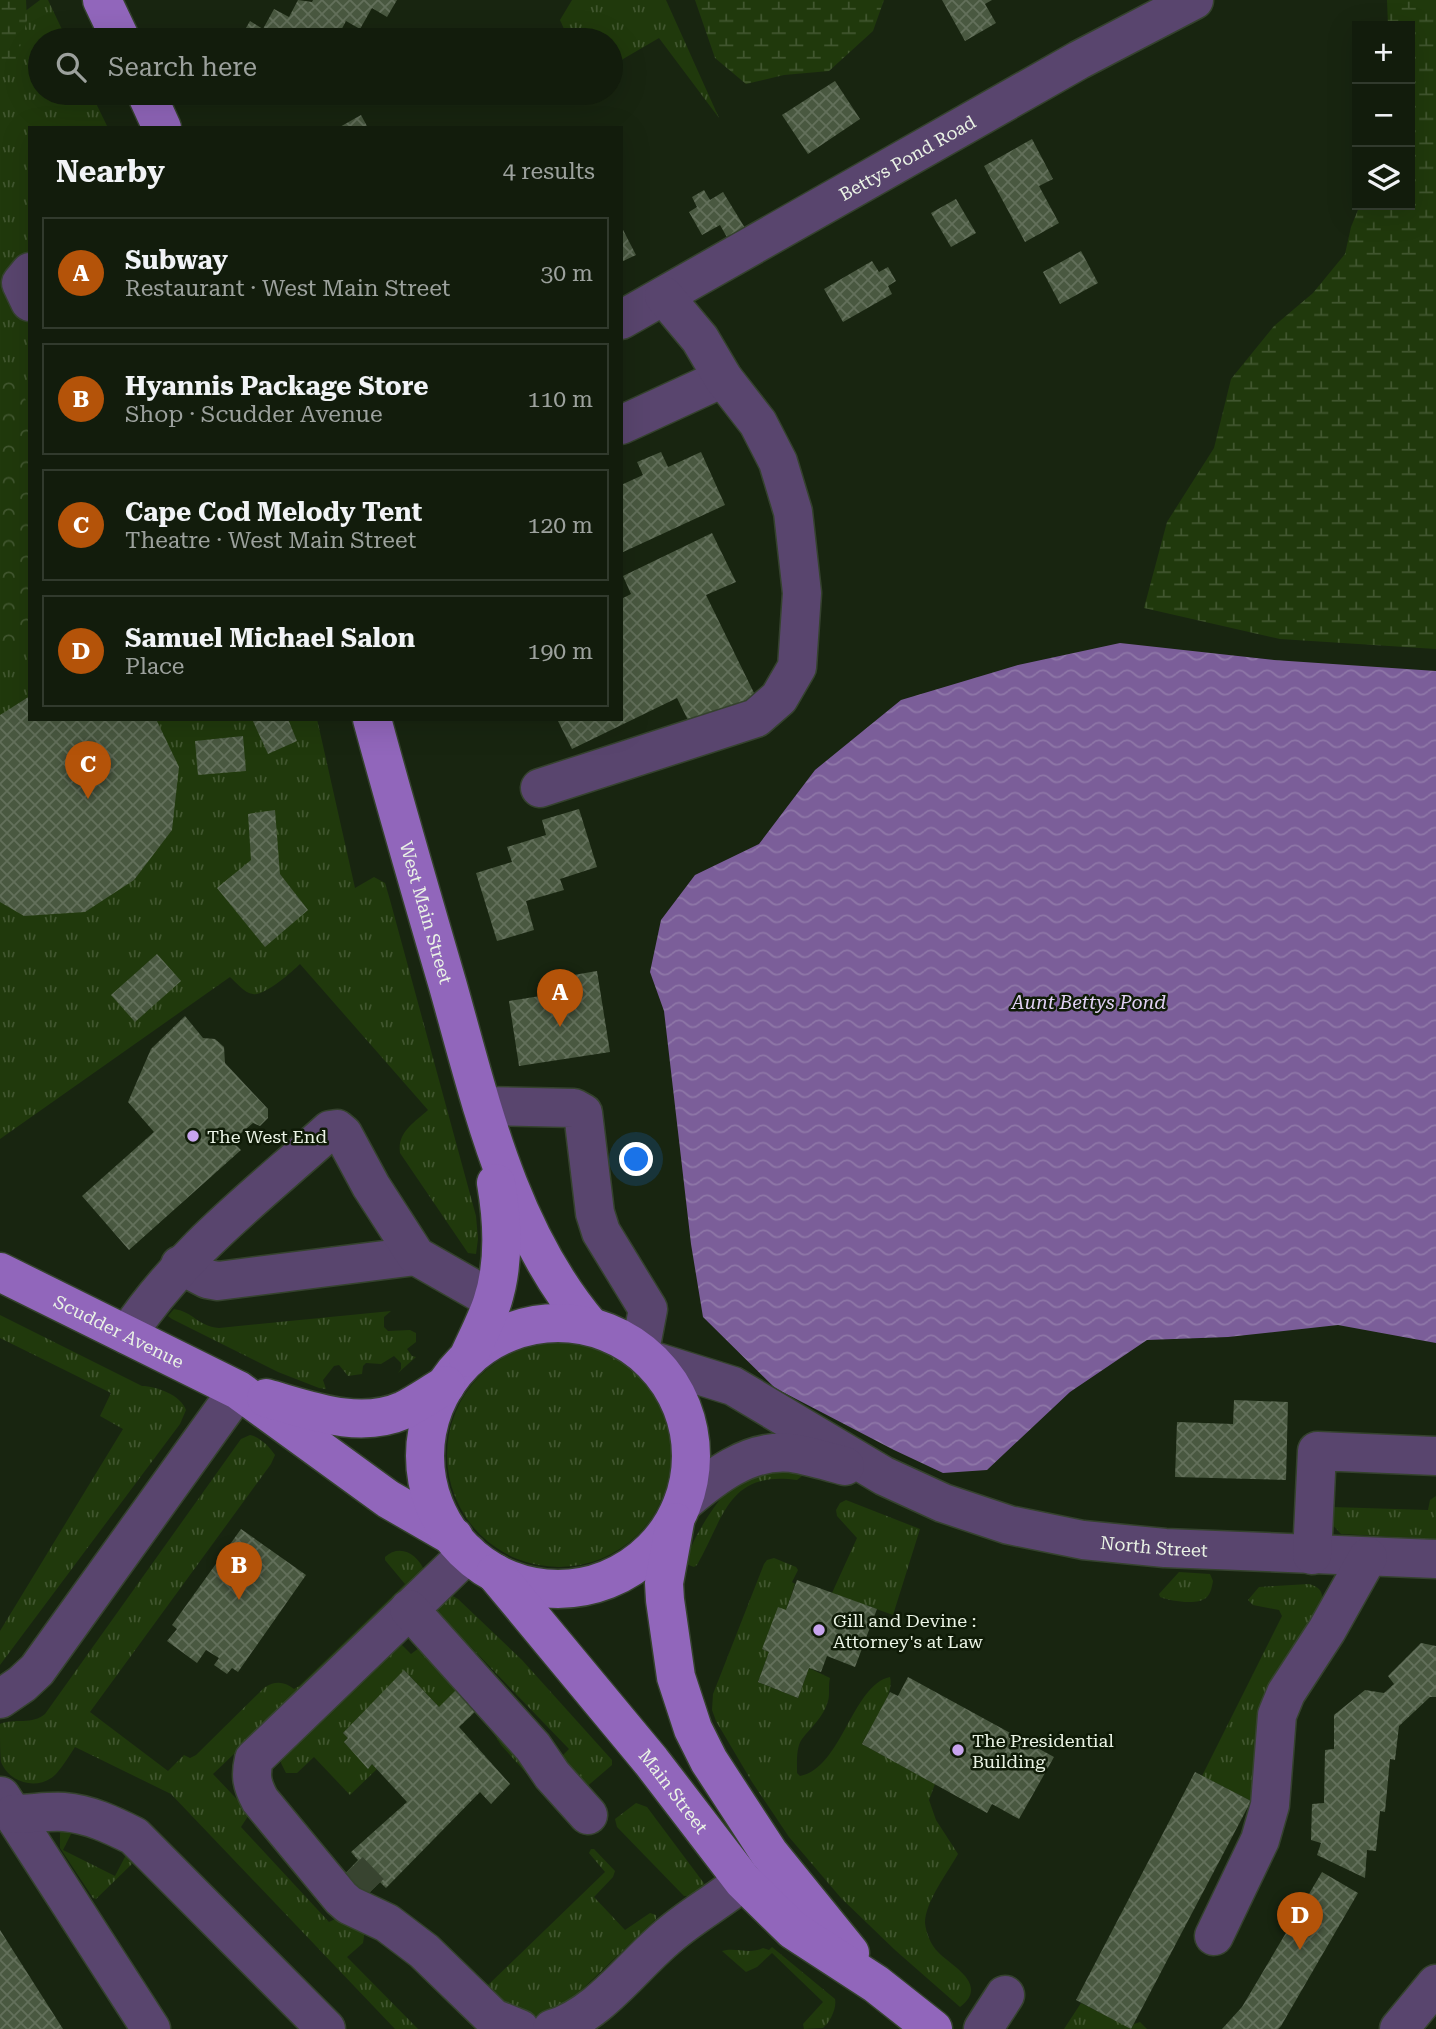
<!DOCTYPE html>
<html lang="en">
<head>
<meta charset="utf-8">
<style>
  :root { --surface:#121c0c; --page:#1f291a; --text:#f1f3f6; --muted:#9ca19d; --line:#313a2d; --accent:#b45309 }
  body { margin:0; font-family:"Roboto Serif",serif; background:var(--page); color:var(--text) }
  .controls { position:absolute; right:21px; top:21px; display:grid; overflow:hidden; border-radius:0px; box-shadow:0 7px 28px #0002 }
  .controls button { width:63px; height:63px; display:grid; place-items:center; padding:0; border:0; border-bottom:2px solid var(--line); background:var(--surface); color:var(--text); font:35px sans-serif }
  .you { position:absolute; left:637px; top:1160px; width:24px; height:24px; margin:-18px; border:5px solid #fff; border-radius:50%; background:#1a73e8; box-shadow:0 0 0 10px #1a73e833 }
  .badge { display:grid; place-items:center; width:46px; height:46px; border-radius:50%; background:var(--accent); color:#fff; font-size:23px; font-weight:700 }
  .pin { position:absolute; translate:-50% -58px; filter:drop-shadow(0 2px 4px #0008) }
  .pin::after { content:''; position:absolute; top:37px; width:24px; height:21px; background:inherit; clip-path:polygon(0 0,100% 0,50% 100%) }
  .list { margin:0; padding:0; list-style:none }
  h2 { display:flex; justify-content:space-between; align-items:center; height:91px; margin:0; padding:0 28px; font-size:30px }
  h2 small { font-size:23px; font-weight:400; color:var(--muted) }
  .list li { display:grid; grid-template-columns:46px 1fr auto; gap:21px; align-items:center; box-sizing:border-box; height:112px; margin:0 14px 14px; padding:0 14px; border:2px solid var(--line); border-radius:0px }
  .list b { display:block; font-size:26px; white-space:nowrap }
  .list p { margin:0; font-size:23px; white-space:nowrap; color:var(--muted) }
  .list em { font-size:23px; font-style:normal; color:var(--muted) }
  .icon { flex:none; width:38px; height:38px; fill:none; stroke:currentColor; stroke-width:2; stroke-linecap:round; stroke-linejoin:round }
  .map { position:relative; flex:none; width:1436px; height:2029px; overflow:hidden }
  .search { position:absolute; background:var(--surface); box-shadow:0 7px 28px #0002; left:28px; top:28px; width:595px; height:77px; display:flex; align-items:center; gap:18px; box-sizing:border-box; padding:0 24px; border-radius:38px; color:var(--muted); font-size:26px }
  .panel { position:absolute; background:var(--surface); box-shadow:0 7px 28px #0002; left:28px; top:126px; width:595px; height:595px; border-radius:0px }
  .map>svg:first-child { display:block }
  .grass { fill:url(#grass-tufts) }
  .forest { fill:url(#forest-crowns) }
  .wetland { fill:url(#wetland-marsh) }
  .water { fill:url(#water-waves) }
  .building { fill:url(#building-cross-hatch) }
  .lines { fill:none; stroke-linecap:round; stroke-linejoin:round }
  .minor-tunnel { stroke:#384430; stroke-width:38; stroke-dasharray:38 19; stroke-linecap:butt }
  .minor-casing { stroke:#35422e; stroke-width:41 }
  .major-casing { stroke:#35422e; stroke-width:41 }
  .minor { stroke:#59456e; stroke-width:38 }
  .major { stroke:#9166bb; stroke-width:38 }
  .poi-dot { fill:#c8a5ee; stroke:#0f1b07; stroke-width:2.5 }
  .labels { text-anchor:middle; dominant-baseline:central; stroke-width:5; stroke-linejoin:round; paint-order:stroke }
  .street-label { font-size:18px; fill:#eaf3e5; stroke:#0f1b07 }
  .poi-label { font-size:18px; fill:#eaf3e5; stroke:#0f1b07; text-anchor:start }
  .water-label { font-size:19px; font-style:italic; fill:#e2d2f5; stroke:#0f1b07 }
</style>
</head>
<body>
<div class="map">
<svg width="1436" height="2029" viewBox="0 0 1436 2029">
  <defs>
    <pattern id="grass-tufts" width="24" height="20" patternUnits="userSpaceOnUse" patternTransform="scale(1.75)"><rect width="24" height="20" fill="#20390c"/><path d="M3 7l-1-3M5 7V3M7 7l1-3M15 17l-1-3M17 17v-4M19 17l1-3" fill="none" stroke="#41562f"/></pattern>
    <pattern id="forest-crowns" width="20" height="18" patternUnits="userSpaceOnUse" patternTransform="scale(1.75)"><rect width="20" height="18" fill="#20390c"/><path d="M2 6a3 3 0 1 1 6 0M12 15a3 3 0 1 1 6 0" fill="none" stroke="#41562f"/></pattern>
    <pattern id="wetland-marsh" width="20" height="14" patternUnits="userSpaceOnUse" patternTransform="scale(1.75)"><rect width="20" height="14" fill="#20390c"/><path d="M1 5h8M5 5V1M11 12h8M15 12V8" fill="none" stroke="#41562f"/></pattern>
    <pattern id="water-waves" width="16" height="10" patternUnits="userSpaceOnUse" patternTransform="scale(1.75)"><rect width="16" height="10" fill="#7b5e99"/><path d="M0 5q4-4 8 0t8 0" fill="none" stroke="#8e76a7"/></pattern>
    <pattern id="building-cross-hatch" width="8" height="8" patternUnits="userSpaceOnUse" patternTransform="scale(1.75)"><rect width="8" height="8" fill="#495840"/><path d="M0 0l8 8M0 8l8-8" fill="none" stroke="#63705b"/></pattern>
  </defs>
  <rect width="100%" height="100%" fill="#182510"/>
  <!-- grass -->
  <g class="grass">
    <path d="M40,0H48L67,40H40V93H91L108,128H30V719H317L355,888L374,877L385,883L390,900L476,1216L478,1239L476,1254L468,1253L400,1153C397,1132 414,1123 428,1110L300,964C292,972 263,997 253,994C244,993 236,982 230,977L0,1139V30Z"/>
    <path d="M572,0H666L719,118L659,38L611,66V40H569L560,20Z"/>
    <path d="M174,1309C194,1312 197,1326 219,1328L391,1311L384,1317V1327L388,1331L410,1330L416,1333V1342L407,1349L412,1356L416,1357L398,1373L401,1369V1363L394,1356L381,1364L366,1363L363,1366L362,1374L348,1376L339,1365L334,1366L323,1380L326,1389L319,1388L278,1372L172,1319L168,1316Z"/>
    <path d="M0,1315L142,1386C156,1386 181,1395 186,1410L180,1424L0,1665V1631L123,1429L100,1416L111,1393L0,1338Z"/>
    <circle cx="559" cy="1455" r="112"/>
    <path d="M250,1435C260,1437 270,1447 275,1455L271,1464L90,1712L168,1771L184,1755L190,1758L196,1755L265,1687C275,1681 284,1681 294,1689L299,1686L405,1584L385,1560V1557C400,1543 418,1554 425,1572L213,1774L250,1813L241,1827L329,1922L337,1918L365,1930L363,1943L347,1957L418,2029H395L171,1794L75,1747C69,1756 63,1766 56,1774C39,1791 10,1784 1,1762C0,1752 0,1735 0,1724C14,1718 33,1725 45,1714L241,1439Z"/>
    <path d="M776,1470L800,1474L802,1476L797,1480C728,1470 724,1518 697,1565L694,1567L686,1564C688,1543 721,1493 738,1480C748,1474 764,1473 776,1470Z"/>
    <path d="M1436,1496V1539L1341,1534L1330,1522L1332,1507L1428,1510L1430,1500Z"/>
    <path d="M846,1500L920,1529L893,1615L832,1593L857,1538L837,1516L836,1510L840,1503Z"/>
    <path d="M774,1558L796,1567L798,1570L792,1582L795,1584L786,1610L762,1649L769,1652L758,1682L798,1698L809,1668L830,1678C828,1686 830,1694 828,1701C823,1718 812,1726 802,1739C796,1747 797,1762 797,1773L800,1776C842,1768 852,1685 890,1677C895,1694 871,1727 862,1744L935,1784L929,1800L936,1820L958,1854C948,1872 925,1902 925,1923C926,1933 931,1945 938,1952C951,1966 990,1984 960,2007L895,1950L841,1898L789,1837L752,1782L716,1721L712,1710L713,1694L764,1564L767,1560Z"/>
    <path d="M1179,1572L1210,1574L1213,1581C1212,1586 1211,1593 1207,1597C1198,1606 1171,1601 1160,1597L1159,1594Z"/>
    <path d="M1309,1584C1323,1588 1323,1594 1322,1608L1257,1788L1251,1801L1202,1776L1282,1616L1279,1610L1253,1605L1248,1600L1259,1587Z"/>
    <path d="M451,1595L458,1599L522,1660L612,1760V1765L584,1789L559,1759L569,1749L466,1642L459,1646L436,1617L440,1604Z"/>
    <path d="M398,1641L411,1654L419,1648L509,1733L558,1809L501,1745L478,1709L439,1707L405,1671L343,1733L348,1738L344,1742L368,1768L372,1764L377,1769L350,1795L314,1757L297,1773H286L281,1763V1757Z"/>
    <path d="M636,1803L647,1807L706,1886L689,1896H684L617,1827L615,1819Z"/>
    <path d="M75,1826L63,1850L115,1876L126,1855L136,1860L96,1899L93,1898L60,1848V1833L64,1828Z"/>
    <path d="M591,1849H594L615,1871L613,1877L594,1897L625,1930L650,1913L656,1915V1919L569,2002L550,2014L535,2016L511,2013L486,1987L605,1872L589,1853Z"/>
    <path d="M772,1947L835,1999C837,2008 830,2022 823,2028L804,2029L803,2024L823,2002L772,1953L757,1967L746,1972L722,1951C736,1947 749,1955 763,1948L769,1950Z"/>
    <path d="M1081,2003L1131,2028L1134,2024L1140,2022L1147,2029H1064Z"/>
  </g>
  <!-- forest -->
  <path class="forest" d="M9,368L30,408V643L0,654V373Z"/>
  <!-- wetland -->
  <g class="wetland">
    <path d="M0,0H26L27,20L17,59L0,74Z"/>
    <path d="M695,0H884L873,31L829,71L784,75L746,84L715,58Z"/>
    <path d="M1387,0H1436V649L1280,639L1144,608L1167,522L1214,448L1231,379L1274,326L1313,293L1345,254L1351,227L1360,205H1410V26H1388Z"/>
  </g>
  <!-- water -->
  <path class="water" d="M1120,643L1274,660L1436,671V1343L1338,1325L1228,1337L1147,1340L1070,1392L987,1470L943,1473L894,1450L775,1388L703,1317L691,1244L664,1011L650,972L661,920L695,875L759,844L815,770L901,700L1018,665Z"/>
  <!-- building -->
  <g class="building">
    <path d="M298,0L312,2L313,0H397L387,17L372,8L360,29L346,21L336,40L323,36L321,40H239L250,21L263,29L274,9L289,17Z"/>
    <path d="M942,0H992L985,4L996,23L965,41Z"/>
    <path d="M835,81L860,119L808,154L782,115Z"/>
    <path d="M361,115L368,128H338Z"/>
    <path d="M1032,139L1053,179L1039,186L1059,223L1025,242L984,166Z"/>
    <path d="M704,190L710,200L723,192L745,228L728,239L720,225L702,235L689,212L697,207L692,197Z"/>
    <path d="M956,199L976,233L951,247L931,213Z"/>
    <path d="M621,226L636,255L621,262Z"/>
    <path d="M1081,251L1098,283L1060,304L1043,272Z"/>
    <path d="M872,261L879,272L888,267L896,281L888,286L892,294L843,322L824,289Z"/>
    <path d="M661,452L668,467L701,452L725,505L621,553V485L643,475L637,462Z"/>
    <path d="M712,533L736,582L706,595L756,697L692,728L677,698L572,749L557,719H621V599L631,594L623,576Z"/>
    <path d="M30,696V719H156L179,767L172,830L134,880L85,912L24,916L0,902V715Z"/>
    <path d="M252,719H288L297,741L268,754Z"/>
    <path d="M243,736L246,771L198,775L195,741Z"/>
    <path d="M579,809L597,867L560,879L564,890L526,901L534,930L497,941L476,873L512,862L507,847L546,835L542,820Z"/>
    <path d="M275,810L280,874L308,910L265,947L217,888L251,860L248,814Z"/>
    <path d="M157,954L181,981L135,1022L111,995Z"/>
    <path d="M597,971L610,1052L519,1066L509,1001L559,993L556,978Z"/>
    <path d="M185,1016L203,1038L215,1039L224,1047L225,1063L268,1109V1118L260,1126L253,1123L232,1141L241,1150L129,1250L82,1196L154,1132L128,1102L151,1049Z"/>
    <path d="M1234,1400L1288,1402L1286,1480L1175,1477L1177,1422L1233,1424Z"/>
    <path d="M241,1529L306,1575L238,1672L232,1668L227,1674L214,1665L219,1658L206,1650L197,1663L167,1641L177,1629L172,1625Z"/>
    <path d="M797,1580L877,1609L855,1667L827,1656L821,1672L809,1668L798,1698L758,1682L769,1652L762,1649L778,1607L786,1610Z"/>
    <path d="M1421,1643L1436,1646V1697H1430L1399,1726L1395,1760L1390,1759L1385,1812L1380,1811L1376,1851L1367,1850L1365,1878L1317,1855L1321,1843L1311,1840L1312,1804L1324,1803L1325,1750L1334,1749V1715L1365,1690L1384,1693L1394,1684L1388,1676Z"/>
    <path d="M404,1670L439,1707L458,1688L478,1709L459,1727L510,1784L491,1804L480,1792L386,1888L380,1882L361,1901L340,1879L358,1860L351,1852L407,1802L372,1764L368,1769L344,1742L348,1738L343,1733Z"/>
    <path d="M908,1677L1054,1757L1019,1819L992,1804L987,1813L862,1744L890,1692L898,1696Z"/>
    <path d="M1195,1772L1251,1801L1131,2029L1076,2000Z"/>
    <path d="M1322,1872L1358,1893L1281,2026L1278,2029H1222L1242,2007Z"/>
    <path d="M0,1930L63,2029H0Z"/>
  </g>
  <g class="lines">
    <!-- minor-tunnel -->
    <path class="minor-tunnel" d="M349,1870L370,1892"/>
    <!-- minor casing -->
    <g class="minor-casing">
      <g id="minor">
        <path d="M30,272L21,283L30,302"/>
        <path id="s1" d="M621,320L1079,60L1194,0"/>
        <path d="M621,425L723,378"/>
        <path d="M540,788L756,718L779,698L797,667L802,593L793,512L778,462L758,423L723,378L700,339L664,296"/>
        <path d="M482,1106L574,1108L583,1113L595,1213L601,1232L648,1309L640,1351"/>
        <path d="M180,1265L207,1279L218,1281L416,1256"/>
        <path d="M127,1335C182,1252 257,1196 330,1130L337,1129L343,1134L371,1186L416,1256L493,1300"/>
        <path id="s2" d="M650,1360L733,1386L884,1476L943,1503L1009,1525L1083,1540L1165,1548L1436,1559"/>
        <path d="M682,1504C712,1478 749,1448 792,1453C810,1456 827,1461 845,1466"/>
        <path d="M468,1553L254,1759C250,1776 252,1785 260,1800L341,1898L349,1905L387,1923L424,1951L493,2018L520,2029"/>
        <path d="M1312,1555L1317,1451L1436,1456"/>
        <path d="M409,1609L533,1747L552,1775L588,1815"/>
        <path d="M0,1699L22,1684L37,1670L238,1390"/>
        <path d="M1,1796L151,2029"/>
        <path d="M13,1814C30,1814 48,1811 64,1812C89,1814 112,1825 134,1836L326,2029"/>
        <path d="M1214,1936L1260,1840L1270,1805L1277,1715L1286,1693L1327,1630L1368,1557"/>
        <path d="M552,2029C598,2015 630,1969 665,1939C689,1917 718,1902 743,1881"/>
        <path d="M983,2029L1005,1995"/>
        <path d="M1399,2029L1436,1984"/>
      </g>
    </g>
    <!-- major casing -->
    <g class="major-casing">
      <g id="major">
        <path d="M102,0L121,40"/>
        <path d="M146,93L162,128"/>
        <path id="s3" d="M372,719C396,808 422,897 448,986C481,1103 509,1231 590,1326"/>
        <path id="s4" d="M0,1272L238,1390L388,1499L454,1537"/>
        <circle cx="558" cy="1456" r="133"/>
        <path d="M468,1358C476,1340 486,1321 492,1303C505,1264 503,1223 496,1183"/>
        <path d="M266,1398C309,1410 359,1430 404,1410C418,1403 432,1393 446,1385"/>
        <path d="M675,1522L664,1583L665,1600L676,1677L693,1729L709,1761L769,1853L850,1953"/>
        <path id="s5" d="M495,1573L651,1761L743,1881L793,1930L876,1984L933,2029"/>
      </g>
    </g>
    <!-- minor -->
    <use href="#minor" class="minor"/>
    <!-- major -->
    <use href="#major" class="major"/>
  </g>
  <!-- markers -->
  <g class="poi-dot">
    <circle cx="193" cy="1136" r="7"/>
    <circle cx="819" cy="1630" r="7"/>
    <circle cx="958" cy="1750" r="7"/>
  </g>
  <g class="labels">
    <!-- street labels -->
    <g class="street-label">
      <text stroke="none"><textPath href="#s1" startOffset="329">Bettys Pond Road</textPath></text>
      <text stroke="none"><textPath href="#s3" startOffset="201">West Main Street</textPath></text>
      <text stroke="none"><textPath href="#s4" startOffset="133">Scudder Avenue</textPath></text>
      <text stroke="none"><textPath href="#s2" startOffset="544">North Street</textPath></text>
      <text stroke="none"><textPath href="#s5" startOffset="282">Main Street</textPath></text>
    </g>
    <!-- poi labels -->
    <g class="poi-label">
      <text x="207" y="1136">The West End</text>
      <text x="833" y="1620">Gill and Devine :<tspan x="833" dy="21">Attorney's at Law</tspan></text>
      <text x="972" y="1740">The Presidential<tspan x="972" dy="21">Building</tspan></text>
    </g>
    <!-- water labels -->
    <g class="water-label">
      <text x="1089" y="1002">Aunt Bettys Pond</text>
    </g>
  </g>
</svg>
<div class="controls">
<button>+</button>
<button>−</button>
<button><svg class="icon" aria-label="layers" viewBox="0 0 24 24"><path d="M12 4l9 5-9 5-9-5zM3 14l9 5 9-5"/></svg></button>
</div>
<div class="you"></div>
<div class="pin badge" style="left:560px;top:1027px">A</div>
<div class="pin badge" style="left:239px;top:1600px">B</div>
<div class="pin badge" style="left:88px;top:799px">C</div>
<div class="pin badge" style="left:1300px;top:1950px">D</div>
<div class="search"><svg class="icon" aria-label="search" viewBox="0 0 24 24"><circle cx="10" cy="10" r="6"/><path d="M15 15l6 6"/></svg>Search here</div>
<section class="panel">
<h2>Nearby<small>4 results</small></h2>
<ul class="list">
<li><span class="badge">A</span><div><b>Subway</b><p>Restaurant · West Main Street</p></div><em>30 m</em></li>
<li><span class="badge">B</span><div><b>Hyannis Package Store</b><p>Shop · Scudder Avenue</p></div><em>110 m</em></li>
<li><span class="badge">C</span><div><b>Cape Cod Melody Tent</b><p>Theatre · West Main Street</p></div><em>120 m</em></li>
<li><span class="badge">D</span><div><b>Samuel Michael Salon</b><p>Place</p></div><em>190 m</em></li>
</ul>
</section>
</div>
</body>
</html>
